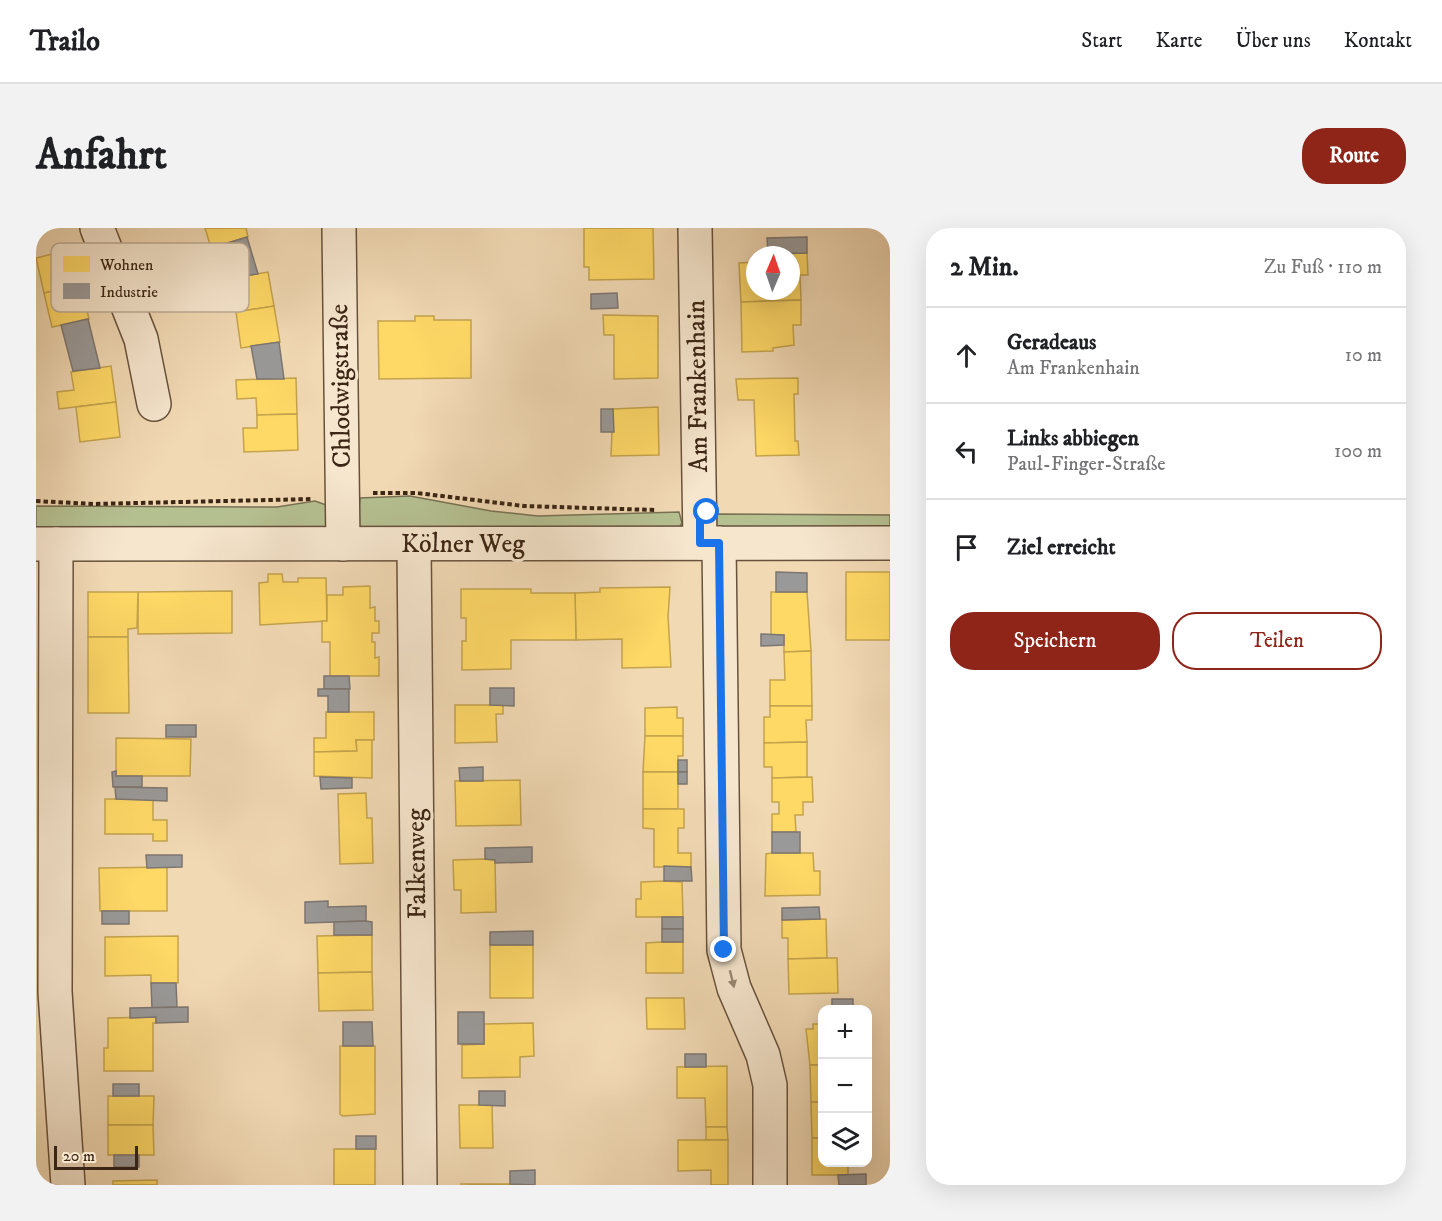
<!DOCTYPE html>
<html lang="de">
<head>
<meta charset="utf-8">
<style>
  :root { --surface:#fff; --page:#f2f2f2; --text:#202124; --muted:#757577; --line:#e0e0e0; --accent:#8f2418 }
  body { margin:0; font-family:"IM FELL DW Pica",serif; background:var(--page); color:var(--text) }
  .controls { position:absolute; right:18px; bottom:18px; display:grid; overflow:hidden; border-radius:12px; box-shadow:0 6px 24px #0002 }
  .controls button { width:54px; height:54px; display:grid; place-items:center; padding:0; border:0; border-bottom:2px solid var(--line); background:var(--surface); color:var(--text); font:30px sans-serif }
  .compass { position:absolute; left:710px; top:18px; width:54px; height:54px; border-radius:50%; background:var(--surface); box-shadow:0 6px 24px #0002; rotate:2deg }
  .scale { position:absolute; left:18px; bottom:15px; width:84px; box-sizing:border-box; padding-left:6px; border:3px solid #3b2514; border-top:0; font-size:16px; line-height:21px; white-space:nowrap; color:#3b2514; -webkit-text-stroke:4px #f6e6ce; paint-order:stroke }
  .stop { position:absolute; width:18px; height:18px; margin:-14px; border:4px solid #1a73e8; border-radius:50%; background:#fff }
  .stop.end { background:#1a73e8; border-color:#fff; box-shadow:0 2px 6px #0008 }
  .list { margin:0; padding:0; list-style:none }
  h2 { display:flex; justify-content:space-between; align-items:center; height:78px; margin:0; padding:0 24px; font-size:26px }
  h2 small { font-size:20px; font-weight:400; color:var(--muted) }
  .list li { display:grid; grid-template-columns:39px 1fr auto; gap:18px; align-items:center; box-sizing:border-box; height:96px; padding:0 24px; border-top:2px solid var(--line) }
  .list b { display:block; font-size:22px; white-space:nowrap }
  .list p { margin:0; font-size:20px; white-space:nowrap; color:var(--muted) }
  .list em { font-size:20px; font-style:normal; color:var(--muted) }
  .actions { display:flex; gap:12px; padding:18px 24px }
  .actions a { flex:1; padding:14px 0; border:2px solid var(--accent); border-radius:24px; text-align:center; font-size:21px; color:var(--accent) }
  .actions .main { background:var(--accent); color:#fff }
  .icon { flex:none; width:33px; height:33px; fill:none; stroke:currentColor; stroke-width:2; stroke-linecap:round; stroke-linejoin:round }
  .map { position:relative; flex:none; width:854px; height:957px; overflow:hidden; border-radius:24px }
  header { display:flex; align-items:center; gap:36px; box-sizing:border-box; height:84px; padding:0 30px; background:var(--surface); border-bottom:2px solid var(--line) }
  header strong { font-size:28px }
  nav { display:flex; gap:33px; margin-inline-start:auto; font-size:21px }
  .intro { display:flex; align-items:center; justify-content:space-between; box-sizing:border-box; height:144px; padding:0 36px }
  h1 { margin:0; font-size:42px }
  .button { padding:15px 27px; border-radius:24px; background:var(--accent); color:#fff; font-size:21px; font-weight:700 }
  main { display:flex; gap:36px; padding:0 36px }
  aside { flex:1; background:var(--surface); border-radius:24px; box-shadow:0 6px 24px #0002 }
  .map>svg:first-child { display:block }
  .green { fill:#b5c091; stroke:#787252; stroke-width:1.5 }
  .homes { fill:#ffd966; stroke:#c4a34d; stroke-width:1.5 }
  .industry { fill:#999; stroke:#7d7671; stroke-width:1.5 }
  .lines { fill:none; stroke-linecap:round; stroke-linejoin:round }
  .minor-casing { stroke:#68523c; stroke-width:36 }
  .tertiary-casing { stroke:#68523c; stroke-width:36 }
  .path { stroke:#3b2514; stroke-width:4; stroke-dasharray:4.5 3; stroke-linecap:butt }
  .minor { stroke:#f6e6ce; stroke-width:33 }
  .tertiary { stroke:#f6e6ce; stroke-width:33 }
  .oneway { fill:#988671 }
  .route { stroke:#1a73e8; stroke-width:8 }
  .labels { text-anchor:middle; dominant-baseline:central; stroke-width:6; stroke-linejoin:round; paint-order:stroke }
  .street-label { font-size:26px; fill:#3b2514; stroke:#f6e6ce }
  .key { fill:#f6e6ce; stroke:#beac96; stroke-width:1.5 }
  .key-label { font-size:16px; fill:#3b2514 }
</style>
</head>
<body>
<header>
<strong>Trailo</strong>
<nav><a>Start</a><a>Karte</a><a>Über uns</a><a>Kontakt</a></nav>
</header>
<div class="intro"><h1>Anfahrt</h1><a class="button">Route</a></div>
<main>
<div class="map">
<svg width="854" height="957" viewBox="0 0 854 957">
  <rect width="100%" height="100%" fill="#f1d9b4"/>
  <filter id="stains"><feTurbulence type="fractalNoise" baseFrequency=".00333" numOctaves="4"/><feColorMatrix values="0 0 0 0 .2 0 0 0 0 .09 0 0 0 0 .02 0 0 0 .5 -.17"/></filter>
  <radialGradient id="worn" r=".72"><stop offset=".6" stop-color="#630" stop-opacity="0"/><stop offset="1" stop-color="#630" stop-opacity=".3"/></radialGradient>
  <!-- green -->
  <g class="green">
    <path d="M374,268L455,283L502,288L643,284L646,295L643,300H321L324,270Z"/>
    <path d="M279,273L293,278L295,299L212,303L0,302V278L241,279Z"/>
    <path d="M681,286L854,287V301L680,302Z"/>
  </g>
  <!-- homes -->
  <g class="homes">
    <path d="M169,0H210L212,9L175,20Z"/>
    <path d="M548,0H617L618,51L553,52V39H548Z"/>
    <path d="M37,21L45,57L8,65L0,30Z"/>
    <path d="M771,25L772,47H764L765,72L705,74L703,35L719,34V63H755V27L732,26Z"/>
    <path d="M232,44L238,78L200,84L194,50Z"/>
    <path d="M45,57L53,91L16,99L8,65Z"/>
    <path d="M765,72V97H757L758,117L737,120V123L706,124L705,74Z"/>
    <path d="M238,78L244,114L205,120L200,84Z"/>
    <path d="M567,87L622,88V150L578,151V107H568Z"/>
    <path d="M379,88H398V92H435V150L343,151L342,93H379Z"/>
    <path d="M75,138L80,174L23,181L21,164L38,162L35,144Z"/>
    <path d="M260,150L261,186L221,187L220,170L201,171L200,152Z"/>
    <path d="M762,150V166H758L759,213H762L763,227L720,228L718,172H702L700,151Z"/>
    <path d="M80,174L84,209L44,214L40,179Z"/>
    <path d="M622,179L623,227L575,228L577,181Z"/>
    <path d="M261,186L262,222L208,224L207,200H221V187Z"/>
    <rect x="810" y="344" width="44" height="68"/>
    <path d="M232,346H246L247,354H262V350H290L291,393L224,397L223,355L232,354Z"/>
    <path d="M334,358V380L339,379V393H343V405H336V414H339V430L343,429V448H294V414H286V393H291V367H307V359Z"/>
    <path d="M634,359L632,388L635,439L586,440V411L540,412L539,365L564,364V360Z"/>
    <path d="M425,361H495V365H539L540,412H475V441L426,442V413H430V390H425Z"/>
    <path d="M196,363V405L102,406V364Z"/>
    <path d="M52,364H102L101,400L92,401V409H52Z"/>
    <path d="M735,364H771L775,423L748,424V407H735Z"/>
    <path d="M52,409H92L93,485H52Z"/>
    <path d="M775,423L776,478H734V452H749L748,424Z"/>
    <path d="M419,477H467V486H460L461,514L419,515Z"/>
    <path d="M734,478H776V492H770L771,514L728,515V489H734Z"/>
    <path d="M641,479V490H647V508H609V480Z"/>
    <path d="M290,484H338V512H320L321,523L278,524V510H290Z"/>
    <path d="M609,508H647V528H642V544H607Z"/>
    <path d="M80,510L155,511L154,548H80Z"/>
    <path d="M320,512H336V550L278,548V524L321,523Z"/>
    <path d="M771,514V549L736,550V539H728V515Z"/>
    <rect x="607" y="544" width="35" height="37"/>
    <path d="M776,549L777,574H767V587H759L760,604H736V586H743V574H736V550Z"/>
    <path d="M484,552L485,597L420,598L419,553Z"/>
    <path d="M330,565L331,590H336L337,635L304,636L302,566Z"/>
    <path d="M69,571H117V592H131V613H117V606H69Z"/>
    <path d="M607,581H648V600H642V625H655V639H618V601L607,600Z"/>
    <path d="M736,625H777L778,643H784V667L729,668L730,626Z"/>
    <path d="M449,631L459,632L460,684L425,685V662H418L417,632Z"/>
    <path d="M131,639V683H64L63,640Z"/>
    <path d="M628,653L646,654L647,689H600V671H605V654Z"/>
    <path d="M790,691L791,730L752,731V710H746V692Z"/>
    <path d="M336,707V744L282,745L281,708Z"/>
    <path d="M142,708V755H115V747L69,748V709Z"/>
    <path d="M626,714H647V745H610V715Z"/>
    <rect x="454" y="717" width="43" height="53"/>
    <path d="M791,730H801L802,765L753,766L752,731Z"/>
    <path d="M336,744L337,782L283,783L282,745Z"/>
    <path d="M610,770H648L649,801H611Z"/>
    <path d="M120,789V795H117V843H68V820H72V790Z"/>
    <path d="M497,795L498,828L484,829V849L426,850V817L448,816V796Z"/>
    <path d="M777,796H786V837H774L770,801H777Z"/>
    <path d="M304,818H339V886L307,888L304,886Z"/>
    <path d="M774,837H786V874H775Z"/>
    <path d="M691,838V899H670L669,870H641V839Z"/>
    <path d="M72,868H118L117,897H72Z"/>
    <path d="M775,874H786V910H776Z"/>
    <path d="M423,877H456L457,920H424Z"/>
    <path d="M72,897H117L118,927H72Z"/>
    <path d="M670,899H691L692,912H670Z"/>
    <path d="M776,910H786V934H812V947H776Z"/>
    <path d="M642,912H692V957H675V942L642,943Z"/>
    <rect x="298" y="921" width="41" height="36"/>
    <path d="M121,952V957H77V953Z"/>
    <path d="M424,956H483V957Z"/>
  </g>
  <!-- industry -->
  <g class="industry">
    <path d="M211,9L222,46L195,50L185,17Z"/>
    <path d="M771,9V25L732,26L731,10Z"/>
    <path d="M581,65L582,80L555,81V66Z"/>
    <path d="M52,91L64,140L37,143L25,97Z"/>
    <path d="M243,114L248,151H221L215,118Z"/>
    <path d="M565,181H577L578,204H565Z"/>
    <path d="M740,344L771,345V364H740Z"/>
    <path d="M725,406L748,407V417L725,418Z"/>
    <path d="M288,448H313L314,461H288Z"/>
    <path d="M454,460H478V478L454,477Z"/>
    <path d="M282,461H313V484H292V468H282Z"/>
    <rect x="130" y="497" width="30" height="12"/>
    <rect x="642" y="532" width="9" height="12"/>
    <path d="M447,539V553H424L423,540Z"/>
    <path d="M80,543V548H106V559H77L76,544Z"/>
    <rect x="642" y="544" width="9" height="12"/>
    <path d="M284,549L316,550V560L285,561Z"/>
    <path d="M79,559L131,560V573L80,571Z"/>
    <rect x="736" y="604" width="28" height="21"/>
    <path d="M496,619V634L459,635V632L449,631V620Z"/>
    <path d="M110,627H146V639L111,640Z"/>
    <path d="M628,638L655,639L656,653H628Z"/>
    <path d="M292,673V679L330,678V693L269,695V674Z"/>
    <path d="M783,679L784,691L746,692V680Z"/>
    <rect x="66" y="683" width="27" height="13"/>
    <rect x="626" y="689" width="21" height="12"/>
    <path d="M330,693L336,694V707H298V694Z"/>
    <rect x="626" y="701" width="21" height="13"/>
    <path d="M497,703V717H454V704Z"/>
    <path d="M115,755H140L141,779L116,780Z"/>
    <rect x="796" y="771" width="21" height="11"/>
    <path d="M152,779V794L120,795V789L94,790V780Z"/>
    <rect x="422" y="784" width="26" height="32"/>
    <path d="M307,794H336L337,818H307Z"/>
    <rect x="649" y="826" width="21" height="13"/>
    <rect x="77" y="856" width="26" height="12"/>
    <path d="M443,863H469V878L443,877Z"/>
    <rect x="320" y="908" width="20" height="13"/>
    <rect x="78" y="927" width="25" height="12"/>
    <path d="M499,942V957L474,956V943Z"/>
    <path d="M830,946V957H803L802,947Z"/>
  </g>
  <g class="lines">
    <!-- minor casing -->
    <g class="minor-casing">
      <g id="minor">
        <path d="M61,0L105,111L118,176"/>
        <path d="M303,0L307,316"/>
        <path d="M659,0L664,315"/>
        <path d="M683,315L688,722L698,760L727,827L734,857V957"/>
        <path d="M20,316L19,764L32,957"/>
        <path d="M378,316L384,957"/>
      </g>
    </g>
    <!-- tertiary casing -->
    <g class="tertiary-casing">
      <path id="tertiary" d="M0,316L854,315"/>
    </g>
    <!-- path -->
    <g class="path">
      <path d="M337,265H381L488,278L619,282"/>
      <path d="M0,273L57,276L276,271"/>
    </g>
    <!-- minor -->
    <use href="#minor" class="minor"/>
    <!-- tertiary -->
    <use href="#tertiary" class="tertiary"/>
  </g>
  <!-- one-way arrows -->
  <defs><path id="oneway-solid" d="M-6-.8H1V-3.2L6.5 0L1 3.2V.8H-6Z" transform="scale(1.5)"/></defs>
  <use class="oneway" href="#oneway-solid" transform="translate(696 751) rotate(76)"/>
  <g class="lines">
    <!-- route -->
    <path class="route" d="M671,284H664V315H683L688,722"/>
  </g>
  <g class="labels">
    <!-- street labels -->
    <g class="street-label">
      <text transform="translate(305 158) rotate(-91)">Chlodwigstraße</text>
      <text transform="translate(662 158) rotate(-91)">Am Frankenhain</text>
      <text x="427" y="316">Kölner Weg</text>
      <text transform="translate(381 636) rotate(-91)">Falkenweg</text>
    </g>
  </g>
  <!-- legend -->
  <rect x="15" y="15" width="198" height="69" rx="9" class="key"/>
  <rect x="27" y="28" width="27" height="16" fill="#ffd966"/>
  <rect x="27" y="55" width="27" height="16" fill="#999"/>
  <g class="key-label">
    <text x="64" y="42">Wohnen</text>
    <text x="64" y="69">Industrie</text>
  </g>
  <rect width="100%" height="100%" filter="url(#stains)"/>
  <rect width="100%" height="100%" fill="url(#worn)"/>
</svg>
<div class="controls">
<button>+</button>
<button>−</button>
<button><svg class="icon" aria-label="layers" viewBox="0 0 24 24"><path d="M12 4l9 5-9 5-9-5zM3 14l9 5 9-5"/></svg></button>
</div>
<svg class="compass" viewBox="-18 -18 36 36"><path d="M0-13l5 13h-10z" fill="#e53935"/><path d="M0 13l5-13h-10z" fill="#757577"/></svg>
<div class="scale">20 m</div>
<div class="stop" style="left:671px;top:284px"></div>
<div class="stop end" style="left:688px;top:722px"></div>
</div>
<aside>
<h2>2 Min.<small>Zu Fuß · 110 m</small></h2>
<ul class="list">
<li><svg class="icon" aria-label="ahead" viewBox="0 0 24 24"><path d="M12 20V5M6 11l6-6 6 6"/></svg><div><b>Geradeaus</b><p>Am Frankenhain</p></div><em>10 m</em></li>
<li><svg class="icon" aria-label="left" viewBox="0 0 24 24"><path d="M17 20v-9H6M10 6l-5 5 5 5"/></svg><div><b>Links abbiegen</b><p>Paul-Finger-Straße</p></div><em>100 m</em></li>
<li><svg class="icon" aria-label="arrive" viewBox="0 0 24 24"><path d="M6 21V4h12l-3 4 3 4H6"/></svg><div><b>Ziel erreicht</b></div></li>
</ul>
<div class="actions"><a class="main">Speichern</a><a>Teilen</a></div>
</aside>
</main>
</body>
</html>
